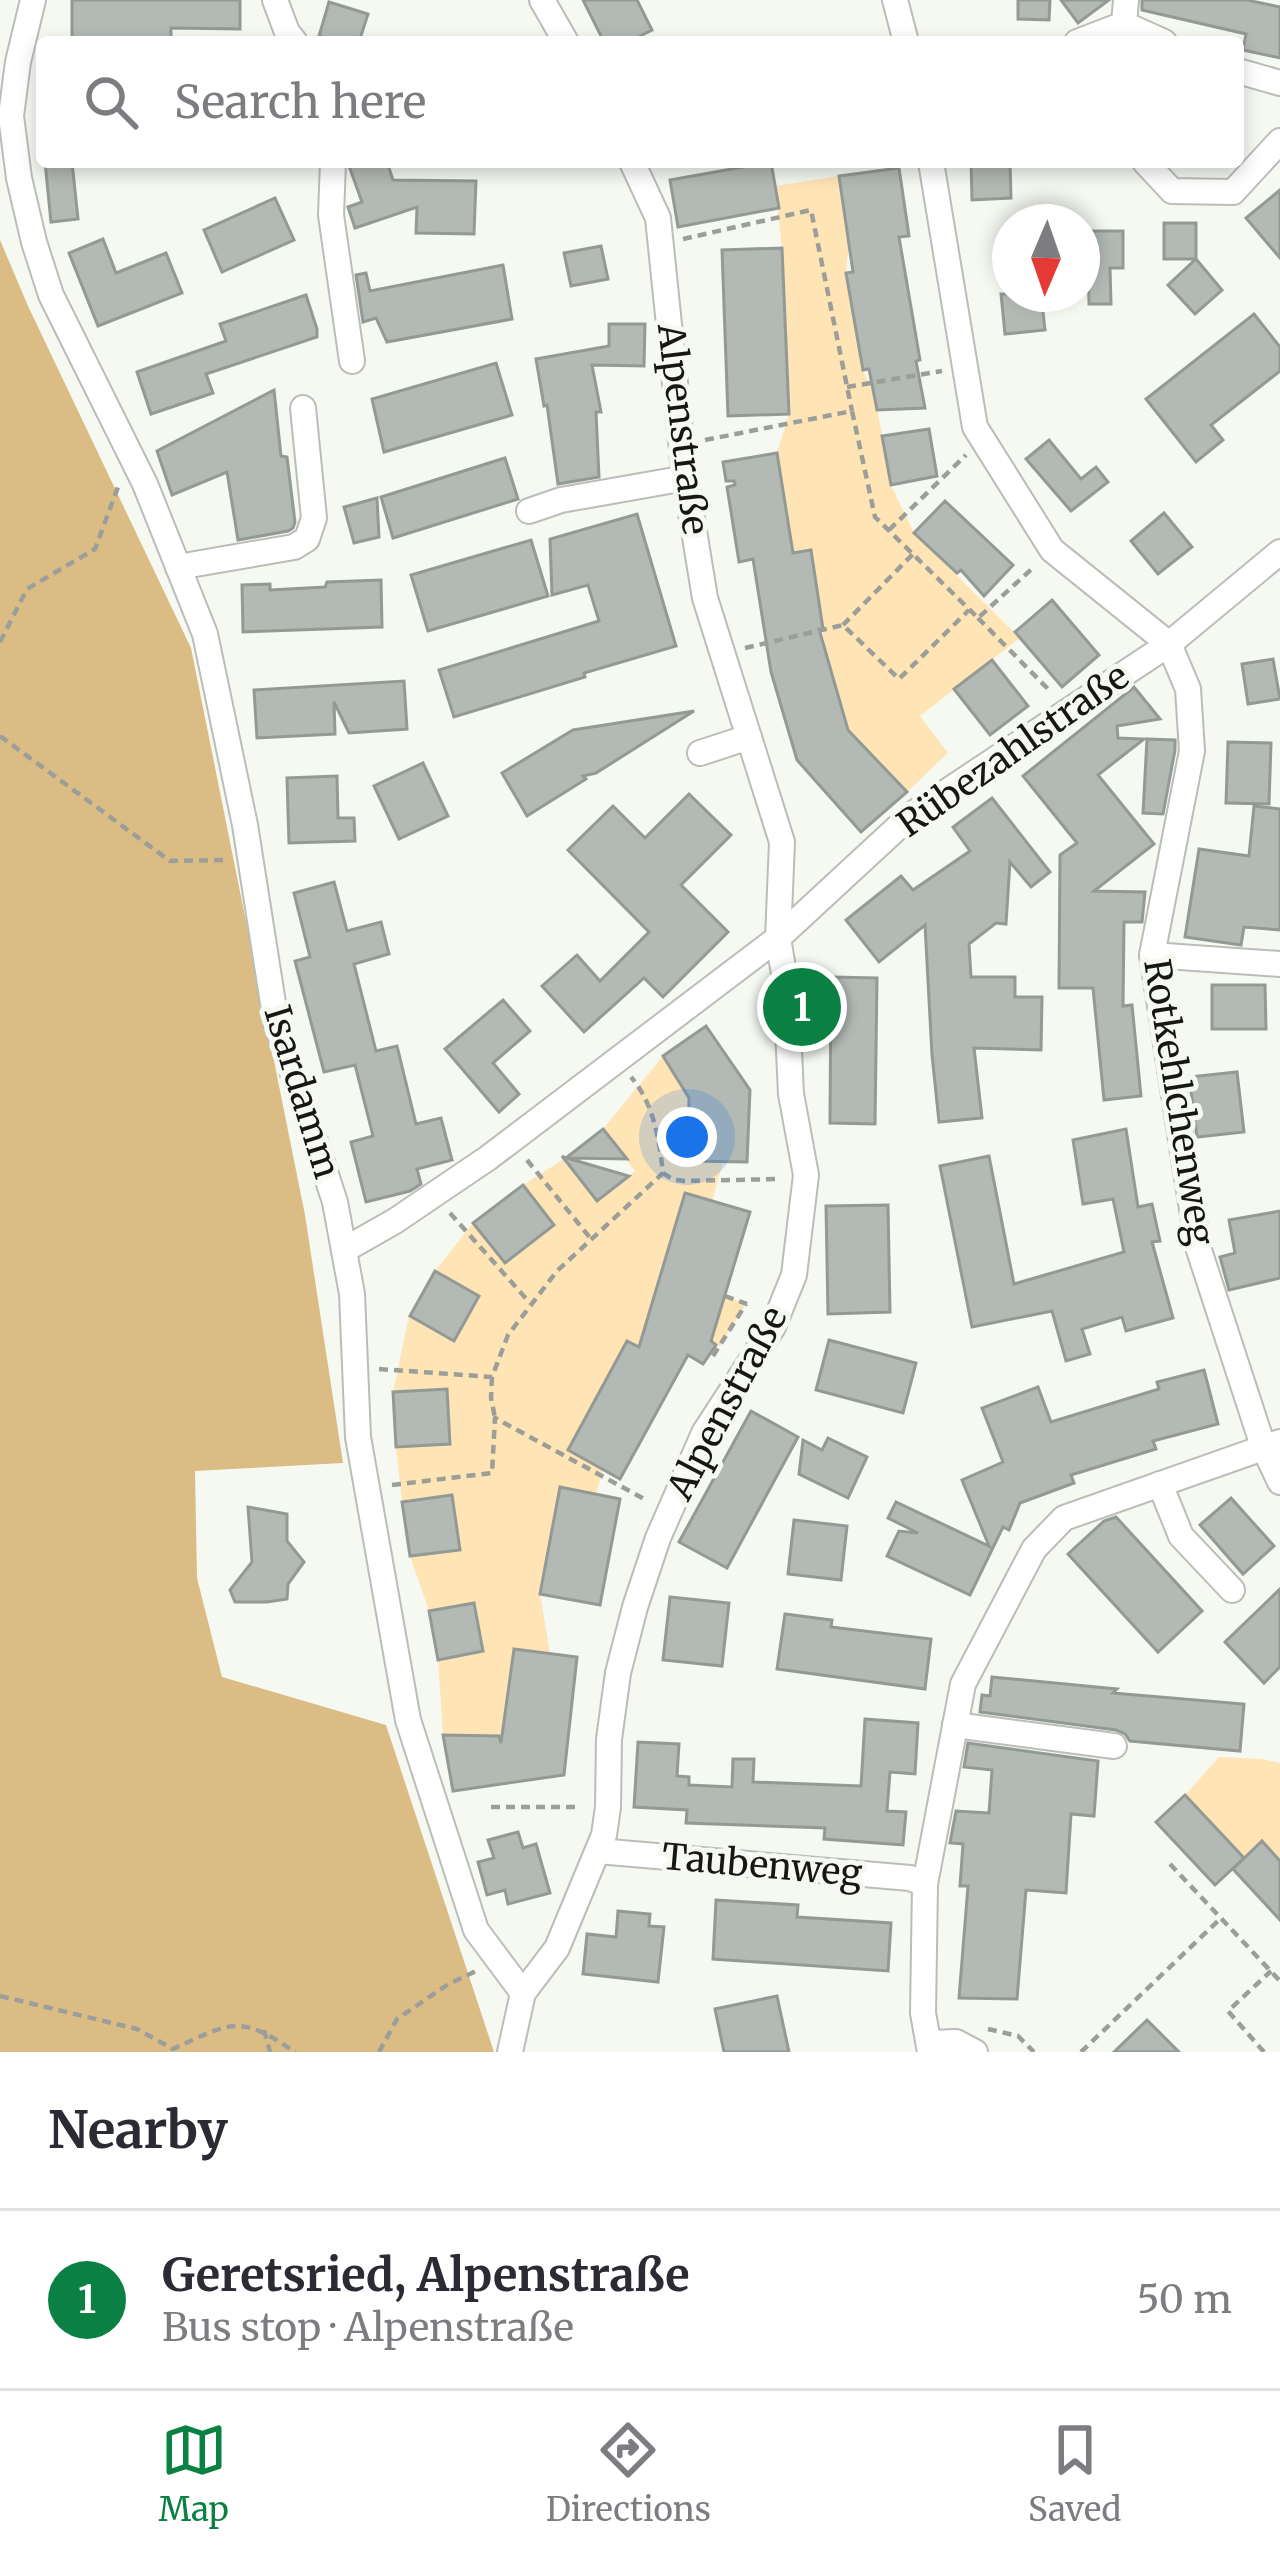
<!DOCTYPE html>
<html lang="en">
<head>
<meta charset="utf-8">
<style>
  :root { --surface:#fff; --page:#f2f2f3; --text:#2b2b33; --muted:#7c7c81; --line:#e1e1e2; --accent:#0b8043 }
  body { margin:0; font-family:Merriweather,serif; background:var(--page); color:var(--text) }
  .compass { position:absolute; left:992px; top:204px; width:108px; height:108px; border-radius:50%; background:var(--surface); box-shadow:0 6px 18px #0003; rotate:182deg }
  .you { position:absolute; left:687px; top:1137px; width:42px; height:42px; margin:-30px; border:9px solid #fff; border-radius:50%; background:#1a73e8; box-shadow:0 0 0 18px #1a73e833 }
  .badge { display:grid; place-items:center; width:78px; height:78px; border-radius:50%; background:var(--accent); color:#fff; font-size:39px; font-weight:700 }
  .pin { position:absolute; translate:-50% -50%; border:6px solid #fff; box-shadow:0 3px 12px #0006 }
  .list { margin:0; padding:0; list-style:none }
  h2 { display:flex; justify-content:space-between; align-items:center; height:156px; margin:0; padding:0 48px; font-size:51px }
  h2 small { font-size:39px; font-weight:400; color:var(--muted) }
  .list li { display:grid; grid-template-columns:78px 1fr auto; gap:36px; align-items:center; box-sizing:border-box; height:180px; padding:0 48px; border-top:3px solid var(--line) }
  .list b { display:block; font-size:45px; white-space:nowrap }
  .list p { margin:0; font-size:39px; white-space:nowrap; color:var(--muted) }
  .list em { font-size:39px; font-style:normal; color:var(--muted) }
  .icon { flex:none; width:66px; height:66px; fill:none; stroke:currentColor; stroke-width:2; stroke-linecap:round; stroke-linejoin:round }
  .map { position:relative; flex:none; width:1280px; height:2052px; overflow:hidden }
  .search { position:absolute; background:var(--surface); box-shadow:0 6px 18px #0003; left:36px; right:36px; top:36px; height:132px; display:flex; align-items:center; gap:30px; box-sizing:border-box; padding:0 42px; border-radius:12px; color:var(--muted); font-size:45px }
  .sheet { height:336px; background:var(--surface) }
  nav { display:flex; justify-content:space-around; align-items:center; box-sizing:border-box; height:168px; border-top:3px solid var(--line); background:var(--surface); font-size:33px; color:var(--muted) }
  nav a { display:grid; justify-items:center; gap:6px }
  nav .on { color:var(--accent) }
  .map>svg:first-child { display:block }
  .green { fill:#ffe4b6 }
  .forest { fill:#dbbc85 }
  .building { fill:#b3b9b5; stroke:#939995; stroke-width:3 }
  .lines { fill:none; stroke-linecap:round; stroke-linejoin:round }
  .minor-casing { stroke:#bbbeb8; stroke-width:28 }
  .path { stroke:#9b9e99; stroke-width:4.5; stroke-dasharray:9 6; stroke-linecap:butt }
  .minor { stroke:#fff; stroke-width:24 }
  .labels { text-anchor:middle; dominant-baseline:central; stroke-width:10; stroke-linejoin:round; paint-order:stroke }
  .street-label { font-size:36px; fill:#161715; stroke:#f5f9f2 }
</style>
</head>
<body>
<div class="map">
<svg width="1280" height="2052" viewBox="0 0 1280 2052">
  <rect width="100%" height="100%" fill="#f5f9f2"/>
  <!-- green -->
  <g class="green">
    <path d="M839,176L849,244L846,273L863,370L875,397L891,485L914,533L1020,638L920,716L948,753L907,792L848,730L825,650L811,551L793,553L777,453L789,414L782,248L775,186Z"/>
    <path d="M663,1056L689,1098L688,1160L723,1162L712,1201L685,1194L648,1317L712,1336L725,1296L746,1304L720,1346L690,1330L670,1364L627,1342L568,1450L603,1470L596,1494L560,1488L540,1594L550,1653L515,1649L502,1736L443,1735L438,1660L483,1650L474,1603L429,1611L410,1556L460,1549L452,1496L402,1502L396,1447L450,1443L447,1390L393,1392L409,1316L454,1340L479,1297L435,1271L473,1223L505,1263L554,1225L523,1185L564,1159L597,1201L635,1171L603,1129Z"/>
    <path d="M1219,1757L1262,1759L1280,1763V1861L1262,1842L1244,1859L1185,1795Z"/>
  </g>
  <!-- forest -->
  <path class="forest" d="M0,240L28,306L191,648L305,1215L343,1463L195,1471L197,1578L222,1677L386,1725L494,2052H0Z"/>
  <!-- building -->
  <g class="building">
    <path d="M72,0H240V29L171,28V42L72,38Z"/>
    <path d="M583,0H637L652,30L628,42H604Z"/>
    <path d="M1018,0H1050L1049,20L1018,19Z"/>
    <path d="M1061,0H1109L1078,23Z"/>
    <path d="M1142,0H1247L1280,7V58L1243,50L1246,34L1142,10Z"/>
    <path d="M329,2L368,14L359,42H338L319,36Z"/>
    <path d="M45,162H72L78,219L51,222Z"/>
    <path d="M360,162H387L393,180L476,181L474,234L416,233L417,207L355,228L348,207L362,202L349,166Z"/>
    <path d="M771,162L779,208L678,227L670,180Z"/>
    <path d="M971,162H1010L1011,198L972,200Z"/>
    <path d="M899,168L909,236L899,237L920,360L916,361L925,408L877,410L869,369L863,370L846,273L853,272L839,176Z"/>
    <path d="M1280,190V258L1246,218Z"/>
    <path d="M275,198L294,240L222,272L204,230Z"/>
    <rect x="1164" y="223" width="32" height="36"/>
    <path d="M1082,231H1123V268H1110L1111,304H1089L1088,266H1082Z"/>
    <path d="M103,239L116,273L166,253L182,293L98,326L69,253Z"/>
    <path d="M601,246L608,279L571,286L564,253Z"/>
    <path d="M782,248L789,414L728,416L722,250Z"/>
    <path d="M1196,259L1222,290L1195,314L1168,285Z"/>
    <path d="M503,265L512,319L387,342L376,318L363,322L356,275L366,273L370,291Z"/>
    <path d="M1001,294H1041L1045,330L1005,334Z"/>
    <path d="M306,295L317,329V337L206,374L213,393L151,414L137,372L226,341L220,324Z"/>
    <path d="M1254,314L1280,347V371L1211,425L1223,440L1196,462L1146,399Z"/>
    <path d="M609,324H645L644,366L592,365L601,412H596L599,477L558,484L547,405L544,406L536,359L609,346Z"/>
    <path d="M496,363L512,415L384,452L372,399Z"/>
    <path d="M274,390L281,456L287,457L295,522L293,528L288,531L238,540L227,472L172,495L157,451Z"/>
    <path d="M929,429L937,476L891,485L882,436Z"/>
    <path d="M1049,440L1081,479L1096,467L1108,482L1071,511L1026,459Z"/>
    <path d="M777,453L793,553L811,550L823,629H819L848,730L907,792L861,832L797,760L771,672L753,559L739,562L727,487L735,485L734,481H726L723,462Z"/>
    <path d="M505,458L518,499L393,538L381,497Z"/>
    <path d="M377,498L379,537L354,543L344,507Z"/>
    <path d="M945,501L1013,565L984,596L961,570L957,573L914,533Z"/>
    <path d="M1164,513L1192,547L1158,574L1131,541Z"/>
    <path d="M637,514L676,646L584,673L585,677L454,717L439,670L599,621L588,585L552,595L550,539Z"/>
    <path d="M531,540L548,596L428,631L411,575Z"/>
    <path d="M381,580L382,627L243,632L242,585L270,584V590L325,587L327,582Z"/>
    <path d="M1052,600L1099,655L1062,687L1015,632Z"/>
    <path d="M1273,659L1280,699L1248,704L1242,664Z"/>
    <path d="M992,660L1028,706L990,735L954,689Z"/>
    <path d="M404,681L407,729L349,733L334,702L335,734L257,738L254,690Z"/>
    <path d="M1134,687L1160,719L1117,726L1118,738L1144,739L1098,775L1154,844L1094,891L1145,892L1142,922H1124L1123,1006L1132,1005L1141,1096L1104,1100L1093,988H1059L1060,855L1077,843L1023,776Z"/>
    <path d="M694,711L596,773L583,776L586,779L527,816L502,773L573,730Z"/>
    <path d="M1147,739L1175,740V750L1163,814L1143,813Z"/>
    <path d="M1228,742L1271,743L1269,804L1226,803Z"/>
    <path d="M423,763L448,816L399,839L374,786Z"/>
    <path d="M337,776L338,818H354L355,841L289,843L287,778Z"/>
    <path d="M689,794L731,835L681,885L728,932L663,997L644,978L584,1032L542,986L577,955L600,981L649,932L568,850L613,806L645,838Z"/>
    <path d="M992,798L1050,872L1031,887L1010,862L1006,924L996,923L969,944L971,977H1015V997H1042L1041,1050L974,1048L982,1118L939,1122L932,1055L925,925L879,962L846,920L901,876L913,890L970,851L953,827Z"/>
    <path d="M1254,806L1280,809V930L1244,927L1241,945L1185,937L1199,849L1249,856Z"/>
    <path d="M334,882L347,931L381,922L389,954L354,964L376,1051L397,1046L416,1124L441,1118L452,1160L417,1169L421,1184L410,1191L366,1202L351,1142L373,1136L355,1065L324,1072L295,961L310,957L294,893Z"/>
    <path d="M831,977L877,978L875,1124L830,1123Z"/>
    <path d="M1212,985H1265L1266,1029H1212Z"/>
    <path d="M503,1000L530,1031L493,1063L519,1094L499,1112L445,1049Z"/>
    <path d="M706,1026L750,1090L747,1162L688,1161L689,1098L663,1056Z"/>
    <path d="M1237,1072L1244,1132L1197,1137L1189,1077Z"/>
    <path d="M603,1129L627,1159L567,1158L629,1176L597,1201L562,1156L566,1158Z"/>
    <path d="M1126,1129L1138,1207L1152,1204L1160,1241L1152,1242L1173,1318L1126,1331L1122,1317L1082,1329L1090,1354L1066,1361L1052,1311L972,1327L940,1166L989,1156L1014,1284L1124,1252L1113,1199L1083,1204L1073,1140Z"/>
    <path d="M523,1185L554,1225L505,1263L473,1223Z"/>
    <path d="M685,1193L750,1212L711,1341L716,1345L703,1364L688,1355L620,1479L568,1450L627,1341L639,1347Z"/>
    <path d="M888,1205L890,1312L828,1314L826,1206Z"/>
    <path d="M1280,1211V1278L1229,1290L1220,1257L1235,1253L1229,1220Z"/>
    <path d="M435,1271L479,1296L454,1341L410,1316Z"/>
    <path d="M829,1340L916,1363L903,1413L816,1390Z"/>
    <path d="M1204,1370L1218,1424L1153,1441L1156,1449L1071,1475L1074,1483L1020,1503L1009,1530L1003,1527L970,1595L887,1556L899,1531L918,1533L888,1518L896,1502L989,1546L962,1480L1003,1462L982,1408L1038,1387L1051,1422L1159,1389L1157,1382Z"/>
    <path d="M447,1389L450,1444L396,1447L393,1392Z"/>
    <path d="M751,1411L798,1437L727,1568L679,1542Z"/>
    <path d="M828,1438L867,1457L848,1498L799,1474L803,1440L822,1450Z"/>
    <path d="M560,1487L620,1499L600,1605L540,1594Z"/>
    <path d="M452,1495L460,1550L410,1556L402,1502Z"/>
    <path d="M1231,1498L1274,1546L1243,1574L1200,1525Z"/>
    <path d="M248,1507L287,1514V1541L304,1562L288,1584L287,1599L267,1602H235L230,1590L252,1562Z"/>
    <path d="M1116,1517L1202,1611L1158,1652L1068,1554L1104,1521Z"/>
    <path d="M794,1520L847,1526L841,1580L788,1574Z"/>
    <path d="M1280,1589V1667L1264,1683L1225,1642Z"/>
    <path d="M670,1597L729,1603L722,1666L663,1660Z"/>
    <path d="M474,1603L483,1651L438,1660L429,1611Z"/>
    <path d="M785,1614L832,1620L831,1627L931,1639L925,1689L777,1669Z"/>
    <path d="M514,1649L577,1657L564,1775L453,1791L443,1735L499,1736L501,1743Z"/>
    <path d="M992,1677L1117,1689L1113,1693L1244,1704L1240,1751L1130,1741L1125,1734L1116,1730L980,1712L982,1695L990,1696Z"/>
    <path d="M865,1719L918,1723L915,1774L890,1772L887,1811L906,1812L903,1845L824,1839L825,1828L686,1823L687,1810L634,1807L638,1742L679,1744L677,1776L689,1777V1785L732,1787L733,1759H754L753,1782L861,1786Z"/>
    <path d="M968,1743L1098,1761L1094,1816L1071,1814L1066,1893L1026,1890L1017,1999L959,1998L968,1886H960L963,1844L950,1843L956,1811L989,1813L992,1770L964,1767Z"/>
    <path d="M1185,1795L1244,1858L1215,1885L1156,1822Z"/>
    <path d="M518,1832L523,1848L536,1844L550,1893L508,1904L505,1890L487,1895L478,1862L494,1858L488,1840Z"/>
    <path d="M1262,1841L1280,1861V1920L1233,1869Z"/>
    <path d="M716,1900L798,1905L797,1917L891,1923L888,1971L713,1959Z"/>
    <path d="M618,1911L650,1914L649,1926L664,1927L658,1982L583,1974L587,1934L616,1937Z"/>
    <path d="M777,1996L789,2052H724L715,2009Z"/>
    <path d="M1147,2020L1179,2052H1114Z"/>
  </g>
  <g class="lines">
    <!-- minor casing -->
    <g class="minor-casing">
      <g id="minor">
        <path d="M33,0L18,62L11,116L19,178L34,242L51,295L145,484L205,634L245,825L276,1022L335,1202L352,1294L358,1437L408,1720L476,1930L523,1993"/>
        <path d="M275,0L287,32L295,42"/>
        <path d="M542,0L566,42"/>
        <path d="M895,0L906,42"/>
        <path d="M1077,42L1124,24L1126,0"/>
        <path d="M1125,42L1124,24L1164,42"/>
        <path d="M1238,71L1280,83"/>
        <path d="M333,162L331,215L352,361"/>
        <path d="M931,162L975,427L1052,550L1169,644L1188,689L1192,751L1152,955L1198,1247L1263,1446L1280,1482"/>
        <path d="M1145,162L1172,191L1233,192L1280,141"/>
        <path d="M529,511L561,500L686,478"/>
        <path d="M178,567L294,547L307,539L314,518L303,408"/>
        <path d="M700,753L749,737"/>
        <path d="M1152,955L1280,964"/>
        <path d="M344,1250L395,1221L488,1158L778,938L910,816L1169,644L1280,552"/>
        <path d="M1160,1484L1181,1536L1232,1590"/>
        <path d="M955,1725L1114,1746"/>
        <path d="M598,1851L910,1878L925,1884"/>
        <path d="M929,2043L956,2042L975,2052"/>
        <path d="M510,2052L523,1993L557,1948L604,1835L608,1807L609,1739L618,1673L635,1607L658,1538L704,1433L773,1327L794,1275L806,1175L791,1094L786,986L778,938L782,842L705,598L684,470L658,218L632,162"/>
        <path d="M930,2052L923,2013L925,1884L963,1684L1034,1549L1064,1518L1280,1442"/>
      </g>
    </g>
    <!-- path -->
    <g class="path">
      <path d="M683,239L811,210L852,411"/>
      <path d="M847,387L942,371"/>
      <path d="M705,440L852,411L875,517L978,618L1035,566"/>
      <path d="M889,530L966,455"/>
      <path d="M978,618L1050,691"/>
      <path d="M843,625L913,554"/>
      <path d="M0,642L27,589L95,549L118,487"/>
      <path d="M745,648L843,625L899,679L969,610"/>
      <path d="M0,736L170,861L227,860"/>
      <path d="M527,1160L591,1239"/>
      <path d="M663,1173L672,1179L684,1181L781,1179"/>
      <path d="M450,1213L530,1303"/>
      <path d="M725,1296L747,1304"/>
      <path d="M713,1356L746,1304"/>
      <path d="M379,1369L492,1377L508,1335L557,1271L663,1173C659,1139 654,1104 631,1077"/>
      <path d="M492,1377L491,1398L495,1418"/>
      <path d="M392,1485L492,1473L495,1418L648,1501"/>
      <path d="M491,1807H581"/>
      <path d="M1170,1864L1280,1981"/>
      <path d="M0,1996L137,2029L173,2049C231,2022 240,2014 295,2052"/>
      <path d="M988,2029L1018,2036L1034,2052"/>
      <path d="M264,2030L270,2052"/>
      <path d="M379,2052L397,2019L447,1985L476,1971"/>
      <path d="M1081,2052L1221,1918"/>
      <path d="M1264,2052L1228,2011L1271,1971"/>
    </g>
    <!-- minor -->
    <use href="#minor" class="minor"/>
  </g>
  <g class="labels">
    <!-- street labels -->
    <g class="street-label">
      <text transform="translate(683 429) rotate(83)">Alpenstraße</text>
      <text transform="translate(1013 750) rotate(-35)">Rübezahlstraße</text>
      <text transform="translate(302 1092) rotate(73)">Isardamm</text>
      <text transform="translate(1179 1102) rotate(81)">Rotkehlchenweg</text>
      <text transform="translate(727 1403) rotate(-62)">Alpenstraße</text>
      <text transform="translate(762 1865) rotate(5)">Taubenweg</text>
    </g>
  </g>
</svg>
<svg class="compass" viewBox="-18 -18 36 36"><path d="M0-13l5 13h-10z" fill="#e53935"/><path d="M0 13l5-13h-10z" fill="#7c7c81"/></svg>
<div class="you"></div>
<div class="pin badge" style="left:802px;top:1007px">1</div>
<div class="search"><svg class="icon" aria-label="search" viewBox="0 0 24 24"><circle cx="10" cy="10" r="6"/><path d="M15 15l6 6"/></svg>Search here</div>
</div>
<section class="sheet">
<h2>Nearby<small></small></h2>
<ul class="list">
<li><span class="badge">1</span><div><b>Geretsried, Alpenstraße</b><p>Bus stop · Alpenstraße</p></div><em>50 m</em></li>
</ul>
</section>
<nav>
<a class="on"><svg class="icon" aria-label="map" viewBox="0 0 24 24"><path d="M3 6l6-2 6 2 6-2v14l-6 2-6-2-6 2zM9 4v14M15 6v14"/></svg>Map</a>
<a><svg class="icon" aria-label="directions" viewBox="0 0 24 24"><path d="M12 3l9 9-9 9-9-9zM9 14v-3h6M13 9l2 2-2 2"/></svg>Directions</a>
<a><svg class="icon" aria-label="saved" viewBox="0 0 24 24"><path d="M7 4h10v16l-5-4-5 4z"/></svg>Saved</a>
</nav>
</body>
</html>
